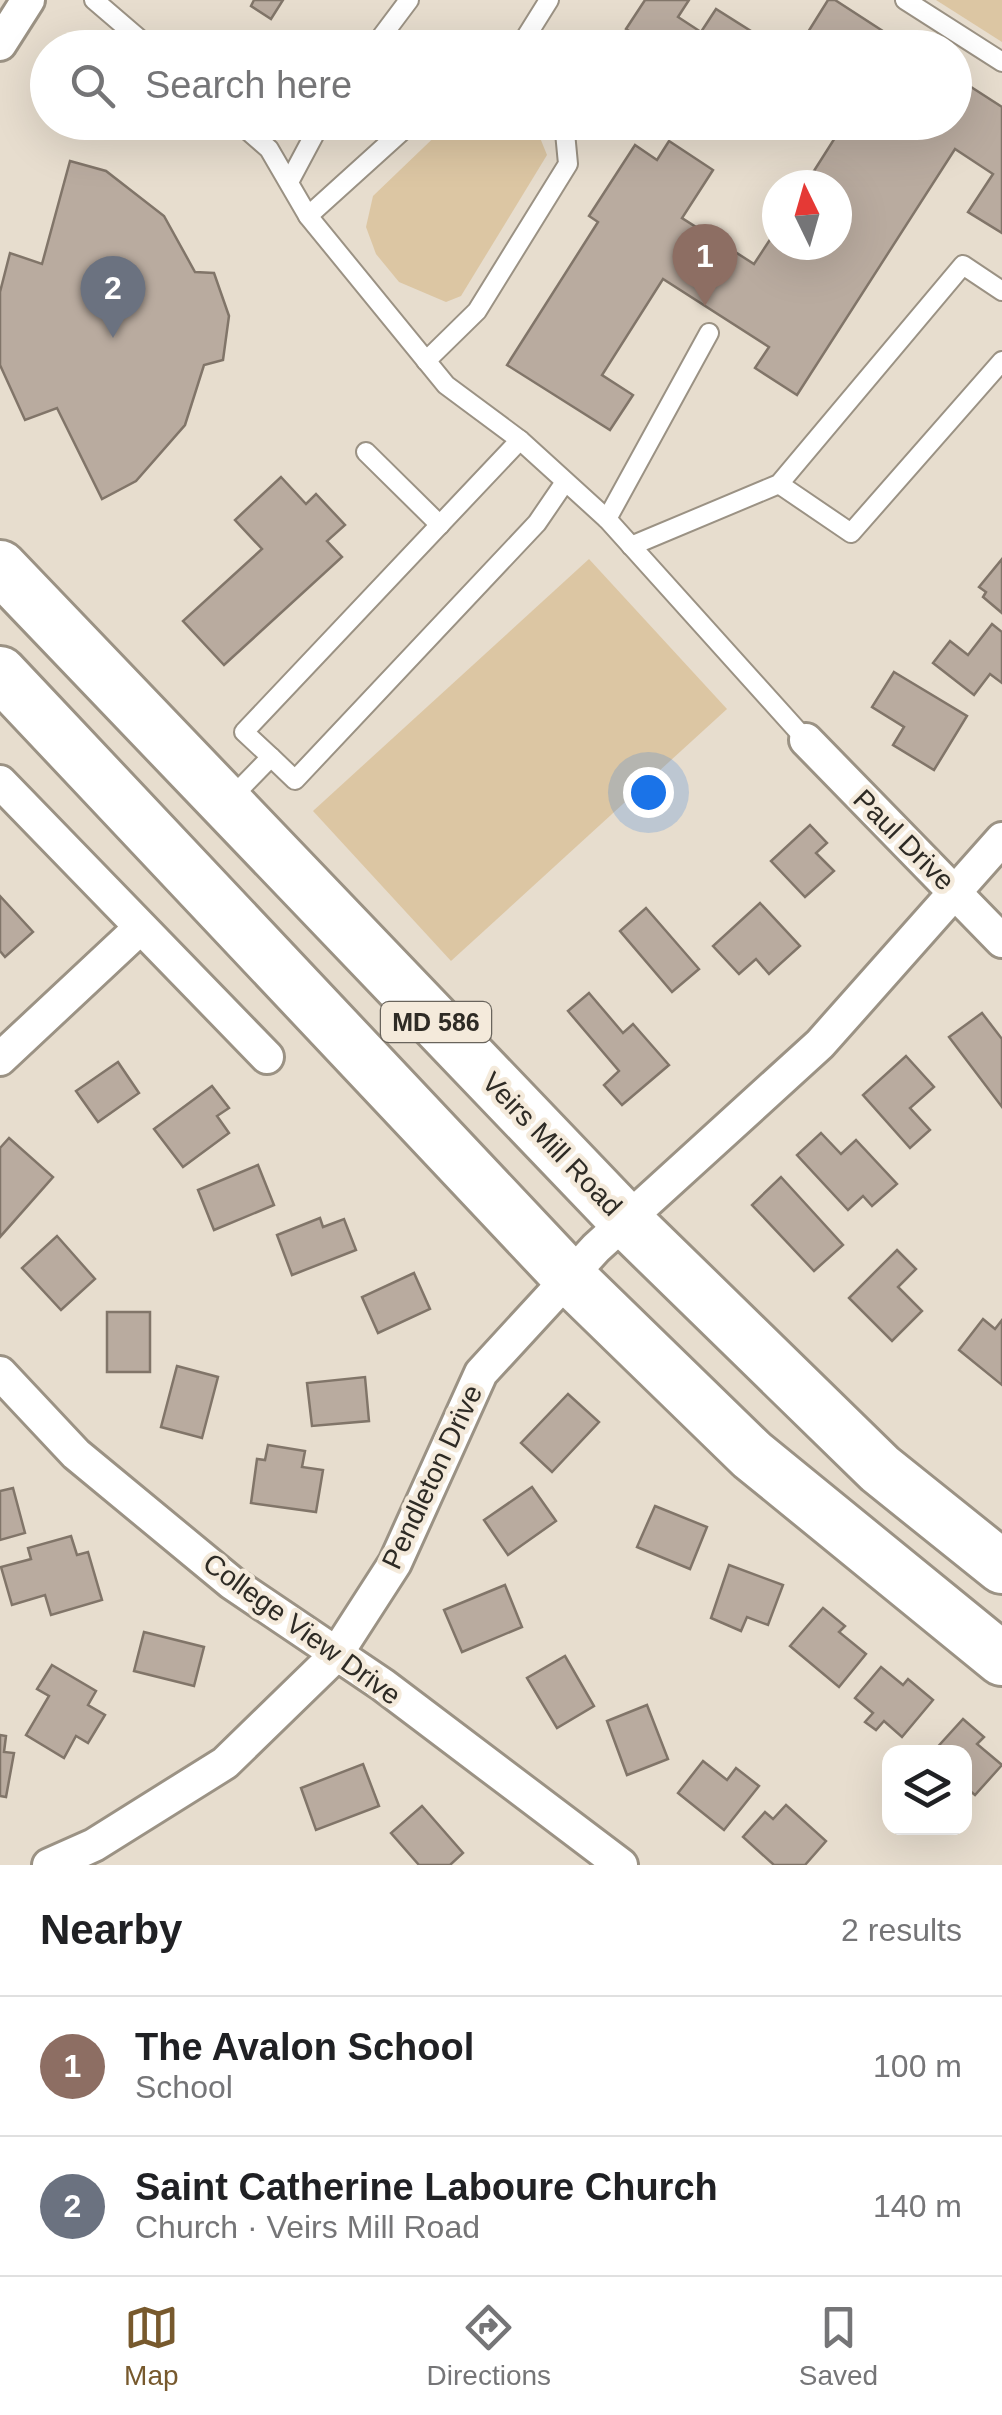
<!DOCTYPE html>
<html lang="en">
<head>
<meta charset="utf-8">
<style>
  :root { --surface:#fff; --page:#f6f6f6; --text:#202124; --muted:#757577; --line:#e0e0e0; --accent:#77592d }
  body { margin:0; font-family:Arial,sans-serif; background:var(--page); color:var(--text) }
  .controls { position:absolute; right:30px; bottom:30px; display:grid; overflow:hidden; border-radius:20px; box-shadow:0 10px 40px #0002 }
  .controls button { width:90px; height:90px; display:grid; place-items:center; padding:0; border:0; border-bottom:2px solid var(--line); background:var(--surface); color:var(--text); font:50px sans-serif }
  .compass { position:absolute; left:762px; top:170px; width:90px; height:90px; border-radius:50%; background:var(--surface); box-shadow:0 10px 40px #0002; rotate:355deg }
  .you { position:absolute; left:648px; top:792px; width:35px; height:35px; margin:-25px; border:8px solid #fff; border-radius:50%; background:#1a73e8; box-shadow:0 0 0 15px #1a73e833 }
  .badge { display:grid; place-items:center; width:65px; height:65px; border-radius:50%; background:var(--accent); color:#fff; font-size:32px; font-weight:700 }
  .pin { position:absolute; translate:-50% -82px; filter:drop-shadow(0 2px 5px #0008) }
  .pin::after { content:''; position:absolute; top:52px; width:35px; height:30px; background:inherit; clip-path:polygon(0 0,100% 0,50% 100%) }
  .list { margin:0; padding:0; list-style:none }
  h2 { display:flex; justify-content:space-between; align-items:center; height:130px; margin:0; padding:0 40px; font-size:42px }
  h2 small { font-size:32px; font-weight:400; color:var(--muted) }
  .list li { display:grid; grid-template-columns:65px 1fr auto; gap:30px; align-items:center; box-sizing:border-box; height:140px; padding:0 40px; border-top:2px solid var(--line) }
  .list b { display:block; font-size:38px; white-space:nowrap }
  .list p { margin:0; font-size:32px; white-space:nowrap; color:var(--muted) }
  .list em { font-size:32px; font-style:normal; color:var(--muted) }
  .icon { flex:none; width:55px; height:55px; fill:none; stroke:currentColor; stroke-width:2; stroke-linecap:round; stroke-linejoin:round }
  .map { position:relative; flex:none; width:1002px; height:1865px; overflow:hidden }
  .search { position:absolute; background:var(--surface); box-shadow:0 10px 40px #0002; left:30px; right:30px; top:30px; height:110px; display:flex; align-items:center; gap:25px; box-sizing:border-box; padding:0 35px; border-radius:55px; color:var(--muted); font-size:38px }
  .sheet { height:410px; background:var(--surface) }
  nav { display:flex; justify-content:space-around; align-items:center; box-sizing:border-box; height:140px; border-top:2px solid var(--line); background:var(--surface); font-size:28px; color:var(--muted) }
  nav a { display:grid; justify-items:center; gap:5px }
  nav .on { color:var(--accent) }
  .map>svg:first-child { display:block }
  .green { fill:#dcc6a3 }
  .building { fill:#b9ab9f; stroke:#817569; stroke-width:2.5 }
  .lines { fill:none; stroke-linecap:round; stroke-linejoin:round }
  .lane-casing { stroke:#9b9284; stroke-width:22 }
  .street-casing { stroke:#9b9284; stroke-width:38 }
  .primary-casing { stroke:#9b9284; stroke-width:58 }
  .lane { stroke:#fff; stroke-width:18 }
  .street { stroke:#fff; stroke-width:32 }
  .primary { stroke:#fff; stroke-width:52 }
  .labels { text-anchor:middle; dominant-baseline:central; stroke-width:9; stroke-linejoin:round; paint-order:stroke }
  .shield { fill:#f4eadb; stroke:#69645c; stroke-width:2.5 }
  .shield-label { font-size:25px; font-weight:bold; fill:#2e2b25 }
  .street-label { font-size:28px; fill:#2e2b25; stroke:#f4eadb }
</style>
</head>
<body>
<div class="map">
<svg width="1002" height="1865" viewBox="0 0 1002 1865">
  <rect width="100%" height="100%" fill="#e7ddce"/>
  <!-- green -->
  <g class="green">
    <path d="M936,0H1002V42Z"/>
    <path d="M449,123H534L547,155L461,296L446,302L399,282L376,254L366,227L373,196Z"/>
    <path d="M589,559L727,709L451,961L313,811Z"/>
  </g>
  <!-- building -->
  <g class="building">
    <path d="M254,0H283L271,19L251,6Z"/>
    <path d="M645,0H689L678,17L701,32L716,9L770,43L767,48H655L626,29Z"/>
    <path d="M828,0H835L909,48H798Z"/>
    <path d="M954,76L1002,107V233L968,212L993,174L955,149L797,395L755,368L769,347L663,279L602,375L633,395L610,430L507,365L598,222L589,216L635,145L657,160L669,141L713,170L682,218L754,264L777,229V245H837V185H805L845,122H954Z"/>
    <path d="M70,161L106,171L164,216L195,272L214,273L229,316L223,360L204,365L185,425L136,481L102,499L57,408L25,420L0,365V292L10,253L42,264Z"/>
    <path d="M281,477L306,504L316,494L345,525L327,541L342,557L224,665L183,621L262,549L235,520Z"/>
    <path d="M1002,559V613L983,597L986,592L979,587Z"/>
    <path d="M992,624L1002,632V683L990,674L974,695L933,663L950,641L968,655Z"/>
    <path d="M894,672L967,716L934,770L893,745L904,727L872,707Z"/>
    <path d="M810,825L827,843L816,853L834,871L805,897L771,861Z"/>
    <path d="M0,896L33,932L5,957L0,951Z"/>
    <path d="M760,903L800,946L769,974L756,959L739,974L713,946Z"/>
    <path d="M646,908L699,969L672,992L620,931Z"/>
    <path d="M589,993L623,1033L633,1024L669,1065L622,1105L604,1085L619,1071L568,1011Z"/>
    <path d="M982,1013L1002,1039V1107L949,1037Z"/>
    <path d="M906,1056L934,1087L910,1108L930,1130L910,1148L863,1095Z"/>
    <path d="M118,1062L139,1093L98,1122L76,1091Z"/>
    <path d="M212,1086L229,1108L217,1116L229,1133L183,1167L154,1129Z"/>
    <path d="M821,1133L841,1154L856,1140L897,1184L872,1206L863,1196L848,1210L797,1155Z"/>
    <path d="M9,1138L53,1177L0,1237V1148Z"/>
    <path d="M258,1165L274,1205L214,1230L198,1190Z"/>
    <path d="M781,1177L843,1245L814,1271L752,1205Z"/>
    <path d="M320,1218L323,1227L344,1219L356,1250L292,1275L277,1235Z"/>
    <path d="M57,1236L95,1279L61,1310L22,1268Z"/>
    <path d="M897,1250L916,1269L898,1287L922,1311L892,1341L849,1298Z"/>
    <path d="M414,1273L430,1309L378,1333L362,1297Z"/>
    <rect x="107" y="1312" width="43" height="60"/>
    <path d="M983,1319L995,1329L1002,1320V1385L959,1350Z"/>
    <path d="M177,1366L218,1377L202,1438L161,1427Z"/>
    <path d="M365,1377L369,1421L312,1426L307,1383Z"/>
    <path d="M568,1394L599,1422L552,1472L521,1443Z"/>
    <path d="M268,1445L305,1451L302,1467L323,1470L316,1512L251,1503L257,1459L265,1460Z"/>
    <path d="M532,1487L556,1521L508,1555L484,1520Z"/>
    <path d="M13,1488L25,1533L0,1540V1491Z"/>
    <path d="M655,1506L707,1527L690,1569L637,1547Z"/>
    <path d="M71,1536L77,1555L88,1552L102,1600L51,1615L45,1595L12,1605L1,1567L31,1559L28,1548Z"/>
    <path d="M729,1565L783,1585L768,1625L747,1617L741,1631L711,1618Z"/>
    <path d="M505,1585L522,1627L462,1652L444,1610Z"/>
    <path d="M823,1608L845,1626L839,1632L866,1654L839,1687L790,1646Z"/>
    <path d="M144,1632L204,1647L194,1686L134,1671Z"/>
    <path d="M565,1656L594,1706L557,1728L527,1678Z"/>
    <path d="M52,1665L96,1691L88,1705L105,1715L88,1743L76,1736L64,1758L26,1735L49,1696L37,1689Z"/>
    <path d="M881,1667L903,1685L908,1679L933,1700L902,1737L884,1721L876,1730L865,1722L873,1713L855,1698Z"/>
    <path d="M647,1705L668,1759L627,1775L607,1721Z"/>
    <path d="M963,1719L984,1737L977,1744L1002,1765L975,1795L964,1786V1752H933Z"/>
    <path d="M0,1735L6,1736L4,1752L14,1753L6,1797L0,1796Z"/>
    <path d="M703,1761L727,1780L736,1768L759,1786L724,1830L678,1793Z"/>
    <path d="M363,1764L379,1806L316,1830L301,1788Z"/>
    <path d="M786,1805L826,1841L805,1865H774L743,1837L765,1812L773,1819Z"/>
    <path d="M422,1806L463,1853L450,1865H419L391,1833Z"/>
  </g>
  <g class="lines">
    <!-- lane casing -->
    <g class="lane-casing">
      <g id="lane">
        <path d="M94,0L150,48"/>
        <path d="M905,0L1002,62"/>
        <path d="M373,48L409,0"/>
        <path d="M519,48L549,0"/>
        <path d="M238,122L269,149L308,216L412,122"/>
        <path d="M289,182L321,122"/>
        <path d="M308,216L446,385L520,440L607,519L806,740"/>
        <path d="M426,361L477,311L568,164L564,122"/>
        <path d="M366,452L440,525"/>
        <path d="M779,484L851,533L1002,361"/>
        <path d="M607,519L709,333"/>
        <path d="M631,546L779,484L963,265L1002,291"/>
        <path d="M271,757L244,732L520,440"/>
        <path d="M230,799L271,757L295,780L537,523L565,482"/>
      </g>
    </g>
    <!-- street casing -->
    <g class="street-casing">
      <g id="street">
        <path d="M0,44L28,0"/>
        <path d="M806,740L1002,941"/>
        <path d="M0,782L267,1057"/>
        <path d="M0,1059L140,928"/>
        <path d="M0,1373L76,1454L232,1583L383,1685L621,1865"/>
        <path d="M49,1865L94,1845L225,1763L335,1656L395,1563L481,1373L596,1248L820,1044L1002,839"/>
      </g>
    </g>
    <!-- primary casing -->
    <g class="primary-casing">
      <g id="primary">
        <path d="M0,567L626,1221L880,1469L1002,1567"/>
        <path d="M0,673L569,1277L752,1455L1002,1659"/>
      </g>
    </g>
    <!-- lane -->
    <use href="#lane" class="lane"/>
    <!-- street -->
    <use href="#street" class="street"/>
    <!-- primary -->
    <use href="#primary" class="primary"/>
  </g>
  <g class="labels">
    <!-- shield labels -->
    <rect class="shield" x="381" y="1002" width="110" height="40" rx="8"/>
    <g class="shield-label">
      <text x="436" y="1022">MD 586</text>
    </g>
    <!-- street labels -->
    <g class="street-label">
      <text transform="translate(904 840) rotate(45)">Paul Drive</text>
      <text transform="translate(552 1144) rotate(46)">Veirs Mill Road</text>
      <text transform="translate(432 1477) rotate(-65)">Pendleton Drive</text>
      <text transform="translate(302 1629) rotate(36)">College View Drive</text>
    </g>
  </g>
</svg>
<div class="controls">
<button><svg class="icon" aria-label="layers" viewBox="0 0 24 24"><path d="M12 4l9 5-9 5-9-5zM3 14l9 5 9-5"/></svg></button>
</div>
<svg class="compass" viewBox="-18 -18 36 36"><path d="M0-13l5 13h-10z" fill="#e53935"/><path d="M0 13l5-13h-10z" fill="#757577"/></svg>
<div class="you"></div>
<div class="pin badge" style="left:705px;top:306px;background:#8d6e63">1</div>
<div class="pin badge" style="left:113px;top:338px;background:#6b7280">2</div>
<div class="search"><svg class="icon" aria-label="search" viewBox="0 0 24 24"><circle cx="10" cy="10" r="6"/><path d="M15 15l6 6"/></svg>Search here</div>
</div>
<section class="sheet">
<h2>Nearby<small>2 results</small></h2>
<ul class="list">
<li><span class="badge" style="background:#8d6e63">1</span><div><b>The Avalon School</b><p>School</p></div><em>100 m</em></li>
<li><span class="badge" style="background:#6b7280">2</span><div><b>Saint Catherine Laboure Church</b><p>Church · Veirs Mill Road</p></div><em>140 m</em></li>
</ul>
</section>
<nav>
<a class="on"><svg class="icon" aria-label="map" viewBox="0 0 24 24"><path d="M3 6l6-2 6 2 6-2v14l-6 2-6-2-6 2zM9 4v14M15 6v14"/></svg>Map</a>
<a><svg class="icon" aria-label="directions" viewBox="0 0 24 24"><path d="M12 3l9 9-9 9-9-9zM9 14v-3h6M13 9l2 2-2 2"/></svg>Directions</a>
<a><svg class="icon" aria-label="saved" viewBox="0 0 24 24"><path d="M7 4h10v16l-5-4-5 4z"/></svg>Saved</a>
</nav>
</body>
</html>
